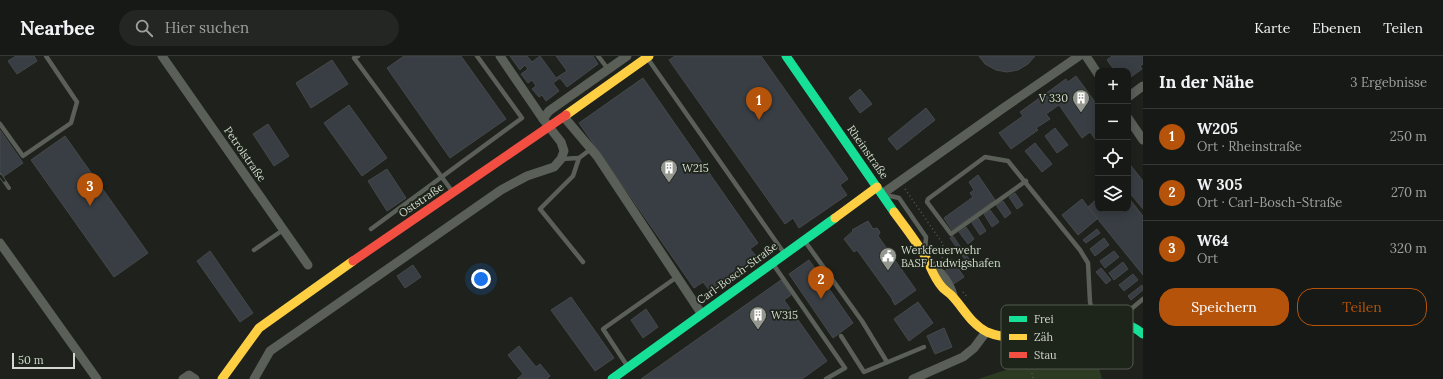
<!DOCTYPE html>
<html lang="de">
<head>
<meta charset="utf-8">
<style>
  :root { --surface:#161915; --page:#232622; --text:#f1f3f6; --muted:#9ea0a0; --line:#353834; --accent:#b45309 }
  body { margin:0; font-family:Lora,serif; background:var(--page); color:var(--text) }
  .controls { position:absolute; right:12px; top:12px; display:grid; overflow:hidden; border-radius:8px; box-shadow:0 2px 10px #0003 }
  .controls button { width:36px; height:36px; display:grid; place-items:center; padding:0; border:0; border-bottom:1px solid var(--line); background:var(--surface); color:var(--text); font:20px sans-serif }
  .scale { position:absolute; left:12px; bottom:10px; width:63px; box-sizing:border-box; padding-left:4px; border:2px solid #d2d7cf; border-top:0; font-size:11px; line-height:14px; white-space:nowrap; color:#d2d7cf; -webkit-text-stroke:3px #1d2419; paint-order:stroke }
  .you { position:absolute; left:481px; top:223px; width:14px; height:14px; margin:-10px; border:3px solid #fff; border-radius:50%; background:#1a73e8; box-shadow:0 0 0 6px #1a73e833 }
  .badge { display:grid; place-items:center; width:26px; height:26px; border-radius:50%; background:var(--accent); color:#fff; font-size:13px; font-weight:700 }
  .pin { position:absolute; translate:-50% -33px; filter:drop-shadow(0 1px 2px #0008) }
  .pin::after { content:''; position:absolute; top:21px; width:14px; height:12px; background:inherit; clip-path:polygon(0 0,100% 0,50% 100%) }
  .list { margin:0; padding:0; list-style:none }
  h2 { display:flex; justify-content:space-between; align-items:center; height:52px; margin:0; padding:0 16px; font-size:17px }
  h2 small { font-size:13px; font-weight:400; color:var(--muted) }
  .list li { display:grid; grid-template-columns:26px 1fr auto; gap:12px; align-items:center; box-sizing:border-box; height:56px; padding:0 16px; border-top:1px solid var(--line) }
  .list b { display:block; font-size:15px; white-space:nowrap }
  .list p { margin:0; font-size:13px; white-space:nowrap; color:var(--muted) }
  .list em { font-size:13px; font-style:normal; color:var(--muted) }
  .actions { display:flex; gap:8px; padding:12px 16px }
  .actions a { flex:1; padding:9px 0; border:1px solid var(--accent); border-radius:16px; text-align:center; font-size:14px; color:var(--accent) }
  .actions .main { background:var(--accent); color:#fff }
  .icon { flex:none; width:22px; height:22px; fill:none; stroke:currentColor; stroke-width:2; stroke-linecap:round; stroke-linejoin:round }
  .map { position:relative; flex:none; width:1143px; height:323px; overflow:hidden }
  header { display:flex; align-items:center; gap:24px; box-sizing:border-box; height:56px; padding:0 20px; background:var(--surface); border-bottom:1px solid var(--line) }
  header strong { font-size:19px }
  nav { display:flex; gap:22px; margin-inline-start:auto; font-size:14px }
  .search { width:280px; height:36px; background:var(--page); display:flex; align-items:center; gap:10px; box-sizing:border-box; padding:0 14px; border-radius:22px; color:var(--muted); font-size:15px }
  main { display:flex }
  aside { flex:1; background:var(--surface) }
  .map>svg:first-child { display:block }
  .green { fill:#2d3b23 }
  .building { fill:#383e43; stroke:#464949 }
  .lines { fill:none; stroke-linecap:round; stroke-linejoin:round }
  .path { stroke:#575a55; stroke-width:1.5; stroke-dasharray:1 3; stroke-linecap:butt }
  .lane { stroke:#5a5f58; stroke-width:4.5 }
  .street { stroke:#5a5f58; stroke-width:9 }
  .fast { stroke:#16e098; stroke-width:9 }
  .slow { stroke:#ffcf43; stroke-width:9 }
  .jam { stroke:#f24e42; stroke-width:9 }
  .rail-casing { stroke:#565a54; stroke-width:4 }
  .rail { stroke:#1d2419; stroke-width:2.5; stroke-dasharray:8; stroke-linecap:butt }
  .labels { text-anchor:middle; dominant-baseline:central; stroke-width:3.5; stroke-linejoin:round; paint-order:stroke }
  .poi-label { font-size:11px; fill:#d2d7cf; stroke:#1d2419; text-anchor:start }
  .street-label { font-size:11px; fill:#d2d7cf; stroke:#1d2419 }
  .key { fill:#1d2419; stroke:#535a50; stroke-width:1 }
  .key-label { font-size:11px; fill:#d2d7cf }
</style>
</head>
<body>
<header>
<strong>Nearbee</strong>
<div class="search"><svg class="icon" aria-label="search" viewBox="0 0 24 24"><circle cx="10" cy="10" r="6"/><path d="M15 15l6 6"/></svg>Hier suchen</div>
<nav><a>Karte</a><a>Ebenen</a><a>Teilen</a></nav>
</header>
<main>
<div class="map">
<svg width="1143" height="323" viewBox="0 0 1143 323">
  <rect width="100%" height="100%" fill="#1e211c"/>
  <!-- green -->
  <path class="green" d="M1092,286L1102,323H978Z"/>
  <!-- building -->
  <g class="building">
    <path d="M16,0H34L37,5L17,18L8,5Z"/>
    <path d="M404,0H461L506,63L450,102L387,12Z"/>
    <path d="M510,0H527L532,6L540,0L556,22L567,15L556,0H593L598,8L567,31L560,22L553,27L559,35L546,45L542,39L539,41L532,33L536,30L532,24L528,27L521,18L528,13L525,9L520,14Z"/>
    <path d="M675,0H761L848,123L840,129L847,139L799,172L793,162L785,168L669,4Z"/>
    <path d="M979,0H1035L1028,8L1018,14L1007,16L996,14L985,8Z"/>
    <path d="M1112,0H1143V8L1140,10L1142,13L1128,23V15H1115L1107,4Z"/>
    <path d="M332,4L348,28L311,52L296,27Z"/>
    <path d="M1076,20L1098,50V87L1090,76L1082,82L1059,49L1046,58L1050,63L1036,72L1038,74L1011,93L999,77L1023,60L1020,56L1066,23L1068,26Z"/>
    <path d="M643,22L758,187L750,193L757,201L710,235L703,226L694,232L579,67Z"/>
    <path d="M860,33L872,48L860,57L849,42Z"/>
    <path d="M349,49L387,102L362,120L324,67Z"/>
    <path d="M926,52L935,64L897,94L888,83Z"/>
    <path d="M268,68L289,100L274,110L253,78Z"/>
    <path d="M1055,72L1068,89L1057,97L1045,80Z"/>
    <path d="M0,74L23,107L0,123Z"/>
    <path d="M65,80L148,197L114,221L31,104Z"/>
    <path d="M1035,87L1052,108L1042,116L1025,95Z"/>
    <path d="M1128,106L1143,125V153L1128,135Z"/>
    <path d="M387,113L406,142L387,155L368,125Z"/>
    <path d="M978,119L995,144L952,174L944,162L973,141L970,137L974,134L969,126Z"/>
    <path d="M1015,137L1023,149L1017,153L1009,141Z"/>
    <path d="M1128,141L1143,160V219L1088,151L1098,142V153H1128Z"/>
    <path d="M1082,143L1097,163L1078,179L1062,159Z"/>
    <path d="M1003,145L1011,157L1005,162L996,149Z"/>
    <path d="M990,154L999,166L992,171L984,158Z"/>
    <path d="M978,162L986,175L980,179L972,167Z"/>
    <path d="M868,165L873,173L877,172L880,176L878,180L916,234L895,249L892,244H893L857,194L854,196L844,183L853,175L852,174Z"/>
    <path d="M966,171L974,183L968,188L959,176Z"/>
    <path d="M1097,173L1100,177L1086,187L1083,184Z"/>
    <path d="M953,180L971,206L968,208L950,182Z"/>
    <path d="M1104,182L1109,189L1095,200L1090,193Z"/>
    <path d="M210,195L253,257L240,266L197,205Z"/>
    <path d="M1114,195L1119,201L1105,212L1100,205Z"/>
    <path d="M952,203L964,221L952,229L943,216L947,213L944,208Z"/>
    <path d="M809,204L853,267L833,282L789,218Z"/>
    <path d="M1123,206L1128,213L1114,224L1109,217Z"/>
    <path d="M413,209L421,221L405,232L397,220Z"/>
    <path d="M1101,212L1111,224L1106,228L1096,216Z"/>
    <path d="M1133,218L1138,224L1124,235L1119,229Z"/>
    <path d="M781,224L791,239L784,244L827,305L802,323H641Z"/>
    <path d="M1142,229L1143,234L1131,244L1128,240Z"/>
    <path d="M571,241L614,302L595,315L551,254Z"/>
    <path d="M918,246L933,267L909,285L894,263Z"/>
    <path d="M646,253L658,271L643,282L631,264Z"/>
    <path d="M944,272L952,291L935,298L927,280Z"/>
    <path d="M519,290L536,311L540,308L550,320L547,323H517L523,318L508,299Z"/>
  </g>
  <g class="lines">
    <!-- path -->
    <g class="path">
      <path d="M905,133L943,188L942,207"/>
      <path d="M963,236L968,242"/>
      <path d="M1032,317L1033,323"/>
    </g>
    <!-- lane -->
    <g class="lane">
      <path d="M358,0L354,2L452,135"/>
      <path d="M598,0L608,13"/>
      <path d="M648,3L784,197"/>
      <path d="M0,68L23,100L71,67L77,46L46,0"/>
      <path d="M579,102L591,93"/>
      <path d="M561,103L579,102L573,120L540,153L583,206"/>
      <path d="M1026,125L951,178L927,146L928,143L985,101L1008,105L1080,194L1088,207L1090,246L1094,262"/>
      <path d="M886,139L899,142L926,181L925,195"/>
      <path d="M371,173L522,62L477,0"/>
      <path d="M804,184L862,265L887,306"/>
      <path d="M254,194L283,174"/>
      <path d="M773,208L845,312L826,323"/>
      <path d="M1118,264L1143,243"/>
      <path d="M841,280L864,316L924,291"/>
      <path d="M628,311L603,273L677,221"/>
    </g>
    <!-- street -->
    <g class="street">
      <path d="M162,0L308,209"/>
      <path d="M1086,0L1098,18"/>
      <path d="M1128,41L1143,30"/>
      <path d="M564,61L597,100L701,257"/>
      <path d="M1128,62L1143,84"/>
      <path d="M543,63L549,55L627,0"/>
      <path d="M882,138L1002,53L1079,0"/>
      <path d="M0,187L97,323"/>
      <path d="M929,207C940,215 949,226 953,239"/>
      <path d="M183,323L189,319L195,323"/>
      <path d="M254,323L270,295L501,134L527,120L554,111L561,103L564,95L561,86L543,63L500,0"/>
      <path d="M913,323L963,301L974,292L986,276"/>
    </g>
    <!-- fast -->
    <g class="fast">
      <path d="M786,0L894,156"/>
      <path d="M1053,275L1094,263C1112,263 1129,266 1143,278"/>
      <path d="M612,323L835,162"/>
    </g>
    <!-- slow -->
    <g class="slow">
      <path d="M566,59L649,0"/>
      <path d="M894,156C905,171 917,186 926,202C931,212 934,222 942,231C945,235 950,237 953,241C964,253 972,269 987,276C1008,285 1032,280 1053,275"/>
      <path d="M835,162L877,131"/>
      <path d="M222,323L259,272L353,205"/>
    </g>
    <!-- jam -->
    <path class="jam" d="M353,205L566,59"/>
    <!-- rail casing -->
    <g class="rail-casing">
      <path id="rail" d="M0,119L9,132"/>
    </g>
    <!-- rail -->
    <use href="#rail" class="rail"/>
  </g>
  <!-- icons -->
  <defs>
    <g id="building-pin" transform="scale(0.9)"><path d="M0 17L-7.5 6A9.5 9.5 0 1 1 7.5 6Z" fill="#939790" stroke="#1d2419"/><path d="M-4-6H4V6H1V3H-1V6H-4ZM-2.5-4.3h1.7v1.8h-1.7ZM.8-4.3h1.7v1.8H.8ZM-2.5-1h1.7V.8h-1.7ZM.8-1h1.7V.8H.8Z" fill="#fff"/></g>
    <g id="civic-pin" transform="scale(0.9)"><path d="M0 17L-7.5 6A9.5 9.5 0 1 1 7.5 6Z" fill="#939790" stroke="#1d2419"/><path d="M-.6-6.5H3V-4.5H.6V-3L4-1V1h2V6H-6V1h2V-1L-.6-3ZM-1.2 2.5V6h2.4V2.5Z" fill="#fff"/></g>
  </defs>
  <g fill-rule="evenodd">
    <use href="#building-pin" x="1081" y="42"/>
    <use href="#building-pin" x="669" y="112"/>
    <use href="#civic-pin" x="888" y="200"/>
    <use href="#building-pin" x="758" y="259"/>
  </g>
  <g class="labels">
    <!-- poi labels -->
    <g class="poi-label">
      <text x="1068" y="42" text-anchor="end">V 330</text>
      <text x="682" y="112">W215</text>
      <text x="901" y="194">Werkfeuerwehr<tspan x="901" dy="13">BASF Ludwigshafen</tspan></text>
      <text x="771" y="259">W315</text>
    </g>
    <!-- street labels -->
    <g class="street-label">
      <text transform="translate(868 96) rotate(55)">Rheinstraße</text>
      <text transform="translate(245 98) rotate(55)">Petrolstraße</text>
      <text transform="translate(421 144) rotate(-34)">Oststraße</text>
      <text transform="translate(737 217) rotate(-36)">Carl-Bosch-Straße</text>
    </g>
  </g>
  <!-- legend -->
  <rect x="1001" y="249" width="132" height="64" rx="6" class="key"/>
  <rect x="1009" y="260" width="18" height="6" fill="#16e098"/>
  <rect x="1009" y="278" width="18" height="6" fill="#ffcf43"/>
  <rect x="1009" y="296" width="18" height="6" fill="#f24e42"/>
  <g class="key-label">
    <text x="1034" y="267">Frei</text>
    <text x="1034" y="285">Zäh</text>
    <text x="1034" y="303">Stau</text>
  </g>
</svg>
<div class="controls">
<button>+</button>
<button>−</button>
<button><svg class="icon" aria-label="locate" viewBox="0 0 24 24"><circle cx="12" cy="12" r="6"/><path d="M12 2v4M12 18v4M2 12h4M18 12h4"/></svg></button>
<button><svg class="icon" aria-label="layers" viewBox="0 0 24 24"><path d="M12 4l9 5-9 5-9-5zM3 14l9 5 9-5"/></svg></button>
</div>
<div class="scale">50 m</div>
<div class="you"></div>
<div class="pin badge" style="left:759px;top:64px">1</div>
<div class="pin badge" style="left:821px;top:243px">2</div>
<div class="pin badge" style="left:90px;top:150px">3</div>
</div>
<aside>
<h2>In der Nähe<small>3 Ergebnisse</small></h2>
<ul class="list">
<li><span class="badge">1</span><div><b>W205</b><p>Ort · Rheinstraße</p></div><em>250 m</em></li>
<li><span class="badge">2</span><div><b>W 305</b><p>Ort · Carl-Bosch-Straße</p></div><em>270 m</em></li>
<li><span class="badge">3</span><div><b>W64</b><p>Ort</p></div><em>320 m</em></li>
</ul>
<div class="actions"><a class="main">Speichern</a><a>Teilen</a></div>
</aside>
</main>
</body>
</html>
